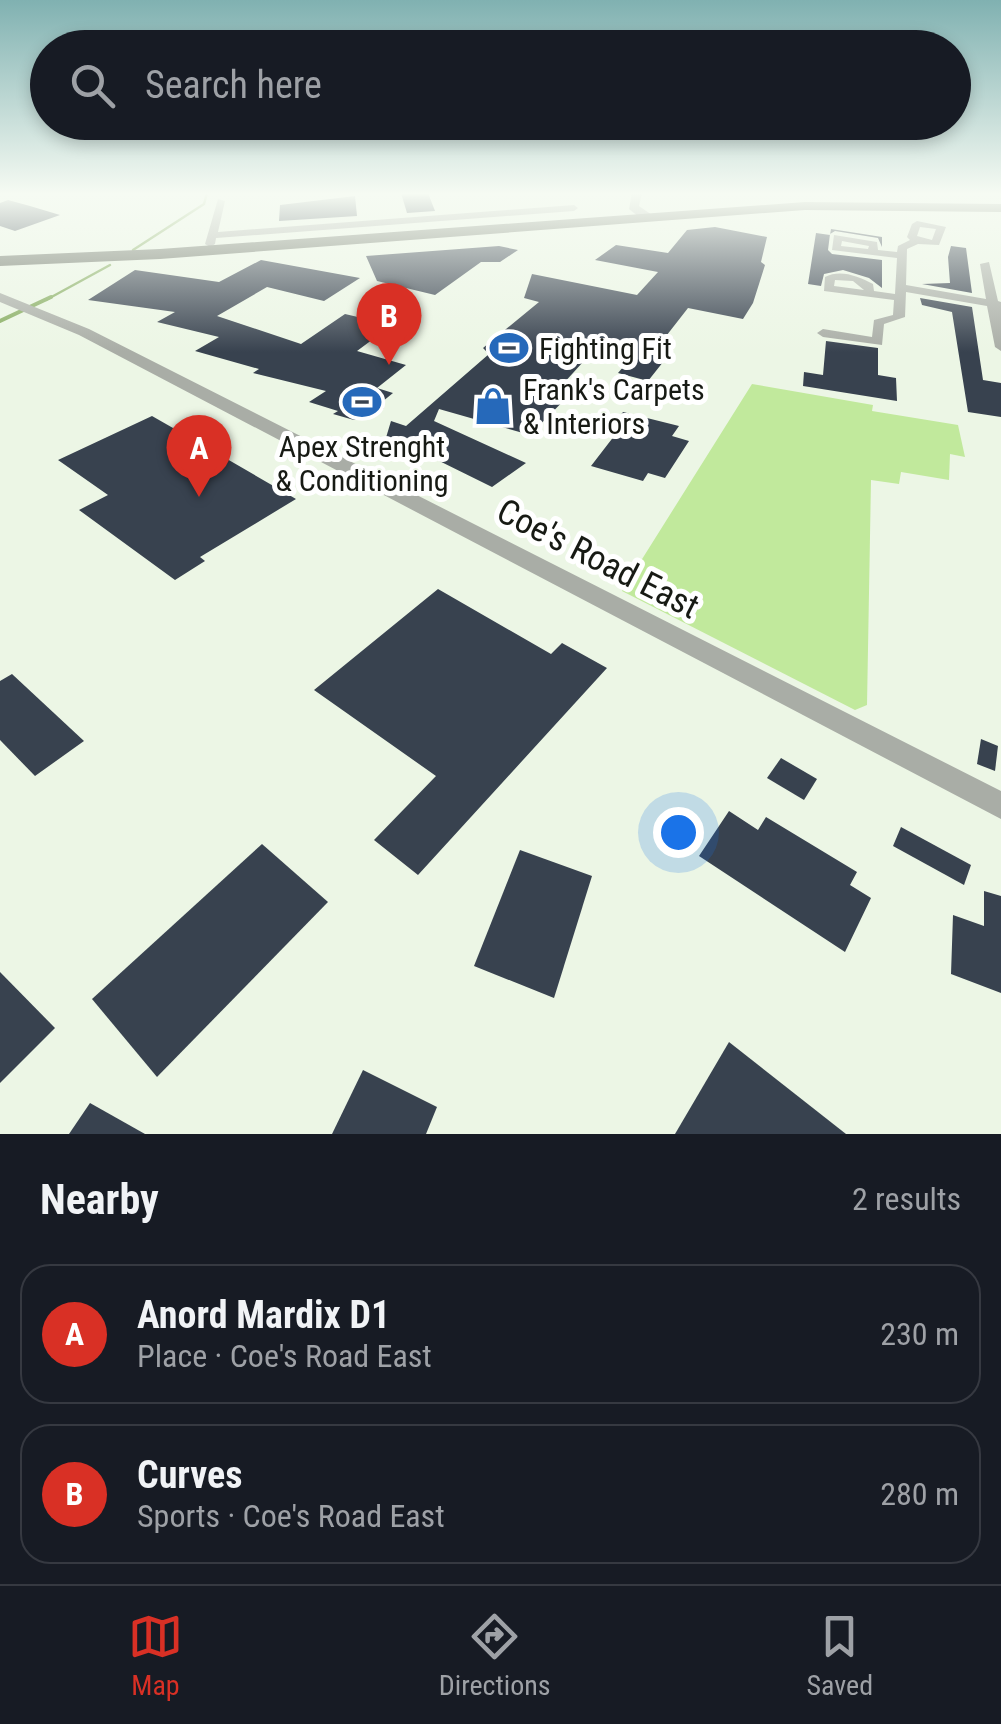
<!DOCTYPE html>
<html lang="en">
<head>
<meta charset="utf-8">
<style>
  :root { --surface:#171b24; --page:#20242c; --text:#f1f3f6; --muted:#9ea1a6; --line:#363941; --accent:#d93025 }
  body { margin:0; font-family:"Roboto Condensed",sans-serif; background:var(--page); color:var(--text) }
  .you { position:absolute; left:678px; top:832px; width:35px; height:35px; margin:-25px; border:8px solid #fff; border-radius:50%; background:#1a73e8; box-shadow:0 0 0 15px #1a73e833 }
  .badge { display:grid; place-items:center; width:65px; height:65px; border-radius:50%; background:var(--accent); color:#fff; font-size:32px; font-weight:700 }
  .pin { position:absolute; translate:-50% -82px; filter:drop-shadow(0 2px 5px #0008) }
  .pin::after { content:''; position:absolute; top:52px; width:35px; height:30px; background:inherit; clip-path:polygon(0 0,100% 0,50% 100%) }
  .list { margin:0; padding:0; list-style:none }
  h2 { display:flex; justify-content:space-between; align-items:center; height:130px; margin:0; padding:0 40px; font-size:42px }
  h2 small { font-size:32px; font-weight:400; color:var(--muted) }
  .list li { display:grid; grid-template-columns:65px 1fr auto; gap:30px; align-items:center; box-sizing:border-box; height:140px; margin:0 20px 20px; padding:0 20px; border:2px solid var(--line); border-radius:30px }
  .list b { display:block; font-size:38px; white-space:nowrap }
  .list p { margin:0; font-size:32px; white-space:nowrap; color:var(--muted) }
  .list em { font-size:32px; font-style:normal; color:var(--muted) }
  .icon { flex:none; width:55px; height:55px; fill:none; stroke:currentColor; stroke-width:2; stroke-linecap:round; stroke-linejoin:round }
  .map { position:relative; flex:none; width:1001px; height:1134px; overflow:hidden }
  .search { position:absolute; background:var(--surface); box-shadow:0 5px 15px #0003; left:30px; right:30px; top:30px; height:110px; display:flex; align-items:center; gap:25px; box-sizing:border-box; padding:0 35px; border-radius:55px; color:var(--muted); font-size:38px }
  .sheet { height:450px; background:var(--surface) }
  nav { display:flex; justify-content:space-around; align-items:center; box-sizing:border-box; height:140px; border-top:2px solid var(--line); background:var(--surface); font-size:28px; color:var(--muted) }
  nav a { display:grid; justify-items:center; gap:5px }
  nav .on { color:var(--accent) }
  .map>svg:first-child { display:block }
  .green { fill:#c1e99c }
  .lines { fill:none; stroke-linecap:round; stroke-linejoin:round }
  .stream-far1 { stroke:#85ac5e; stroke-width:2.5 }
  .stream { stroke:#85ac5e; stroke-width:4 }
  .building { fill:#38424f }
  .minor { fill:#a9ada6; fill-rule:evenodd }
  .tertiary { fill:#a9ada6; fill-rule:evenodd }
  .primary { fill:#6c7366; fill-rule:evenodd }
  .labels { text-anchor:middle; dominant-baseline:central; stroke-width:10; stroke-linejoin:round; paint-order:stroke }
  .far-poi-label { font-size:30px; fill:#171a14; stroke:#fff; text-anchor:start }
  .street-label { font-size:35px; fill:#171a14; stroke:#fff }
</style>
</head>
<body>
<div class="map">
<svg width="1001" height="1134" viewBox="0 0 1001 1134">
  <rect width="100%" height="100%" fill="#ecf6e5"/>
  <!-- green -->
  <path class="green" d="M752,384L873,405L872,411L958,425L965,457L950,454L949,480L901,472L899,484L871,480L867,705L855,710L622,591Z"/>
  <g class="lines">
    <!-- stream-far1 -->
    <g class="stream-far1">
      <path d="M133,250L204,204L207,193"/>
      <path d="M46,300L110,265"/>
    </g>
    <!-- stream -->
    <path class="stream" d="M0,321L51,297"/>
  </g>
  <!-- building -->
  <g class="building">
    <path d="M401,193H428L435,211L407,213Z"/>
    <path d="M355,196L357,216L279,221L280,205Z"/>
    <path d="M8,200L30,206L60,215L15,231L0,226V203Z"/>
    <path d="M715,227L767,237L761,262L765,265L753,303L743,319L688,308L656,349L671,352L648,381L618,373L629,360L592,352L563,384L576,388L530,435L439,409L434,421L526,463L492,487L413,448L406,451L385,441L391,421L406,426L489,354L483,348L539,302L524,298L532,274L637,295L658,272L595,260L616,245L668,253L687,230Z"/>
    <path d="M831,229L882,237V247L878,238L835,231L830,234L828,250L832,254L882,260V288L869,278L843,270L824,274L821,286L808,284L816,233L830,235Z"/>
    <path d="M499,246L518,250L500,262H481L435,295L377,281L366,256Z"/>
    <path d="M951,246L966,248L972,293L922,284L950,283L948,257Z"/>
    <path d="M261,260L360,278L324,301L267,287L217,316L301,344L345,314L392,325L357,351L406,365L377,388L393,393L377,406L384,408L371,418L354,420L333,414L338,411L309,402L326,391L253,373L259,369L195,351L219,337L157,322L175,312L88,300L135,270L219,282Z"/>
    <path d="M920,298L972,307L983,380L1001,383V417L968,412L952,312L922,305Z"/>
    <path d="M826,341L878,348V375L896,378L897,401L803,386L804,372L823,375Z"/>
    <path d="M623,412L679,426L672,436L689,441L665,478L648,473L643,481L591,466L618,431L610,429Z"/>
    <path d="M152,416L208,448L296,499L200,557L205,561L175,580L79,510L108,495L58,460Z"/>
    <path d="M438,589L551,654L562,643L607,668L418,875L374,840L436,776L314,690Z"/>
    <path d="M12,674L84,741L35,776L0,740V681Z"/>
    <path d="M981,739L998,746L995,771L977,764Z"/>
    <path d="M781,758L817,779L804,800L767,778Z"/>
    <path d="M729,811L758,830L766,817L857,872L850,885L871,898L845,952L699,856Z"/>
    <path d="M901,827L971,865L964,885L893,846Z"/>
    <path d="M262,844L328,902L157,1077L92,999Z"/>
    <path d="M520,850L592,876L554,998L474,966Z"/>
    <path d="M984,891L1001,896V993L951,974L953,915L984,926Z"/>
    <path d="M0,972L55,1028L0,1083Z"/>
    <path d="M729,1042L846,1134H675Z"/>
    <path d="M363,1070L437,1107L426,1134H332Z"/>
    <path d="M90,1103L145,1134H69Z"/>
  </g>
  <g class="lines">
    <!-- minor -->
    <g class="minor">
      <path d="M218,199L225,201L218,232L574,205L578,208L574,211L216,238L215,244L210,247L205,244Z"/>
      <path d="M917,221L946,227L939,245L918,244L907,249L906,285L986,299L980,264L989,262L998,301L1001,302V351L995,347L987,306L906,292L905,317L884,324L882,345L823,337L817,333L823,329L872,337L874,320L893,315L894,300L824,291L825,277C840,269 858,276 873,284L874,291L895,294L897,258L832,250L834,235L877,242L878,250L897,252L898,246L910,240L907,237L912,224ZM920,227L936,229L932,240L917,236ZM842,241L869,246L868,249L841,246ZM835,280L853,281L864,290L834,286Z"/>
    </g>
    <!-- tertiary -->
    <g class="tertiary">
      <path d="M632,193H642L639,206L652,215V221H644L629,209Z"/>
      <path d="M0,293L89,329L1001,791V819L79,335L0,302Z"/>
    </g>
    <!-- primary -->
    <path class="primary" d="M805,202L1001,204V212L805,210L160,259L0,266V256L160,249Z"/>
  </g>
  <!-- sky -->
  <linearGradient id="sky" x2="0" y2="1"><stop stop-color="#80b1b1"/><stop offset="0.55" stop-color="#f6fbf3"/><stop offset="1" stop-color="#f6fbf3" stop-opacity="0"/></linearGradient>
  <rect width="1001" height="352" fill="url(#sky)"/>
  <!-- icons -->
  <defs>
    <g id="stadium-bare" transform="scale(3)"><path d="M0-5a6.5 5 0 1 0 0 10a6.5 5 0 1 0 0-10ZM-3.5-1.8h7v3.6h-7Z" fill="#2669ba" stroke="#fff" stroke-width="2.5" paint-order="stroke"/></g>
    <g id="shop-bare" transform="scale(3)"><path d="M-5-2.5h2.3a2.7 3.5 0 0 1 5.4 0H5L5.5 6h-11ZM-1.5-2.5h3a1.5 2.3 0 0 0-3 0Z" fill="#2669ba" stroke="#fff" stroke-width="2.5" paint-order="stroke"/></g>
  </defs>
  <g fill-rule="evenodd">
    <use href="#stadium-bare" x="509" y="348"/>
    <use href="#stadium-bare" x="362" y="402"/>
    <use href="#shop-bare" x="493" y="406"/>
  </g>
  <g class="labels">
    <!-- far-poi labels -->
    <g class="far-poi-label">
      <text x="539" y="348">Fighting Fit</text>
      <text x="523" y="389">Frank's Carpets<tspan x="523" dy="34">&amp; Interiors</tspan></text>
      <text x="362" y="446" text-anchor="middle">Apex Strenght<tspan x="362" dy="34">&amp; Conditioning</tspan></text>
    </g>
    <!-- street labels -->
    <g class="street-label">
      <text transform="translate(598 559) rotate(27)">Coe's Road East</text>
    </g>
  </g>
</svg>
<div class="you"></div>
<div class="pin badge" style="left:199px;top:497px">A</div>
<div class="pin badge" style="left:389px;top:365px">B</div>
<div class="search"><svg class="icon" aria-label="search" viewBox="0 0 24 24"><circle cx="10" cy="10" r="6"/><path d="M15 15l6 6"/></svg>Search here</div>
</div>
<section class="sheet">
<h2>Nearby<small>2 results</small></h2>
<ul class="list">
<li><span class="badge">A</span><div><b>Anord Mardix D1</b><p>Place · Coe's Road East</p></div><em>230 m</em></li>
<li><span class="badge">B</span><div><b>Curves</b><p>Sports · Coe's Road East</p></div><em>280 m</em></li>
</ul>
</section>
<nav>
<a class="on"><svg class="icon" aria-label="map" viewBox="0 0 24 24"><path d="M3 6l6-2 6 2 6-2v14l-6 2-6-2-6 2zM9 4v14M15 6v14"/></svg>Map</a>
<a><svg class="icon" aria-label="directions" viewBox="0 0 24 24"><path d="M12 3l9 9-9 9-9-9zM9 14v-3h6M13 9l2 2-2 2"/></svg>Directions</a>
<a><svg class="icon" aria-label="saved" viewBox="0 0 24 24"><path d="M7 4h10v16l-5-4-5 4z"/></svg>Saved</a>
</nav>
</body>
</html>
